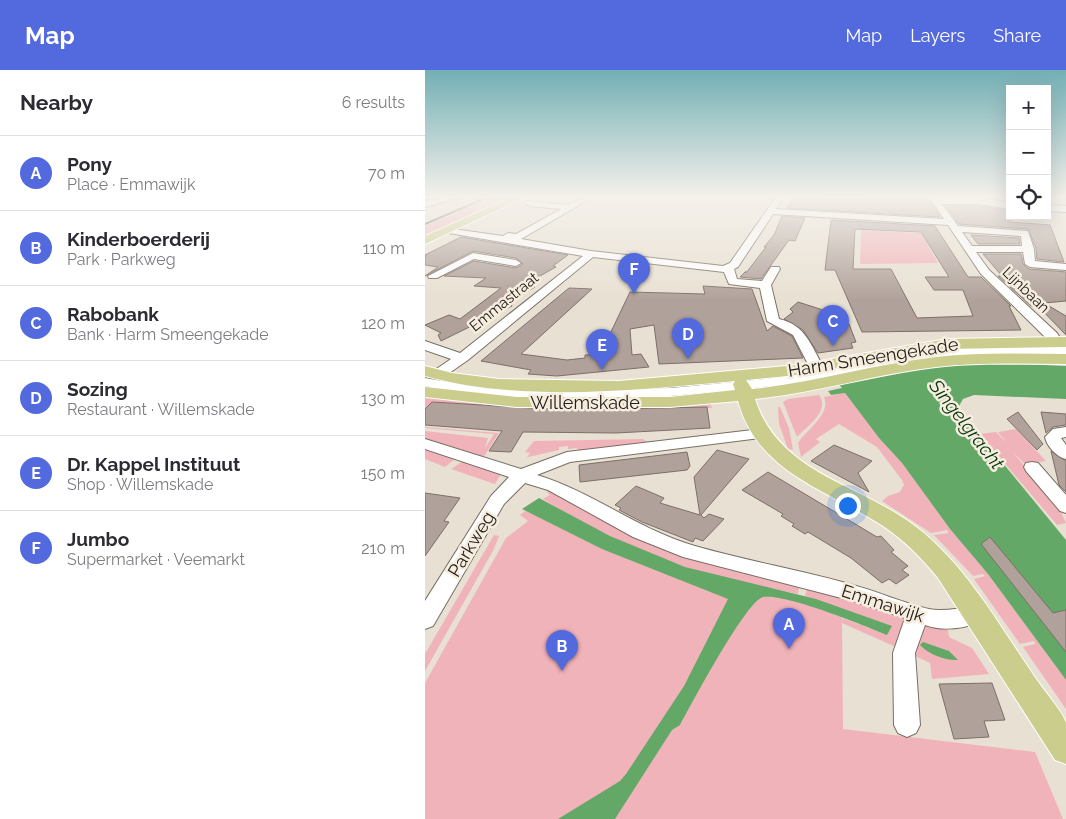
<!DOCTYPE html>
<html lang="en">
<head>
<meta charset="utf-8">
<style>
  :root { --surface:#fff; --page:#f7f7f7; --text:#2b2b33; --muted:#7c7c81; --line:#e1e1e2; --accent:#5369de }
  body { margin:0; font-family:Raleway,sans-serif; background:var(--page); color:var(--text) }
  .controls { position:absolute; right:15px; top:15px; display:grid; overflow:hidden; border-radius:0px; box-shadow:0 5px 20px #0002 }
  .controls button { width:45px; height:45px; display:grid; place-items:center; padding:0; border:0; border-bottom:1px solid var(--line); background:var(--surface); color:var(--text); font:25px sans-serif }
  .you { position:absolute; left:422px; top:435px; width:18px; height:18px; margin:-12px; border:4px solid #fff; border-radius:50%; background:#1a73e8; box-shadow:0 0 0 8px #1a73e833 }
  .badge { display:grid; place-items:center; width:32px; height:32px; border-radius:50%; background:var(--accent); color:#fff; font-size:16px; font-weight:700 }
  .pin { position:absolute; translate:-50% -41px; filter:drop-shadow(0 1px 2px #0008) }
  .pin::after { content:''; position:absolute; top:26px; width:18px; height:15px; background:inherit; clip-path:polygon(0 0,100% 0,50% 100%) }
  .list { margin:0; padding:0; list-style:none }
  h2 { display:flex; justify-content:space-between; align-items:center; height:65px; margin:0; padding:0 20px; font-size:21px }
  h2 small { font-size:16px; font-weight:400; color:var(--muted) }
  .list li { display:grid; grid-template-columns:32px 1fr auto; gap:15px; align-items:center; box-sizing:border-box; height:75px; padding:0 20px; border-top:1px solid var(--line) }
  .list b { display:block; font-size:19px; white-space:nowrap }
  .list p { margin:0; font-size:16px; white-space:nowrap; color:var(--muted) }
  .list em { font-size:16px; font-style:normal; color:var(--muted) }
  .icon { flex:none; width:28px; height:28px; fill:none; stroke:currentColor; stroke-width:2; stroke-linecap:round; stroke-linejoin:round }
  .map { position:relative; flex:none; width:641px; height:749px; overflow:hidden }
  header { display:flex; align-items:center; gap:30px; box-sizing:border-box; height:70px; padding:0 25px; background:var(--accent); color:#fff }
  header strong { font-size:24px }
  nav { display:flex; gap:28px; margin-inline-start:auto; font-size:18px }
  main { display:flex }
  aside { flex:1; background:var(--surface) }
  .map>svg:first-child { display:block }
  .green { fill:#f1b3ba }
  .water { fill:#63a867 }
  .building { fill:#b0a19a; stroke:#7d6f69; fill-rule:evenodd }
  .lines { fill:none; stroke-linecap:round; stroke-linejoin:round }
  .minor-casing { stroke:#776f63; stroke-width:2 }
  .major-casing { stroke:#fff; stroke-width:2 }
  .minor { fill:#fff; fill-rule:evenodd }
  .major { fill:#cacd8c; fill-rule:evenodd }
  .rail { stroke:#555149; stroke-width:2 }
  .labels { text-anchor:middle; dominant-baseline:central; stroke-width:5; stroke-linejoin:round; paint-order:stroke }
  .far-street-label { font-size:15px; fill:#23201b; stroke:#f6eddf }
  .street-label { font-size:18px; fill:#23201b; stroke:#f6eddf }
  .water-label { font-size:19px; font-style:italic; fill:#03370c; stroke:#f6eddf }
</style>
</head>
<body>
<header>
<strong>Map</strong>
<nav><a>Map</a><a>Layers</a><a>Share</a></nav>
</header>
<main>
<aside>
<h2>Nearby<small>6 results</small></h2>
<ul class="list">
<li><span class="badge">A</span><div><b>Pony</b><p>Place · Emmawijk</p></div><em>70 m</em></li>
<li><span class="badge">B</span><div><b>Kinderboerderij</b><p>Park · Parkweg</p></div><em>110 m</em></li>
<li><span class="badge">C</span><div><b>Rabobank</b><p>Bank · Harm Smeengekade</p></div><em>120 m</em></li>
<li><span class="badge">D</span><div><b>Sozing</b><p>Restaurant · Willemskade</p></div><em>130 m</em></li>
<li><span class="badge">E</span><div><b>Dr. Kappel Instituut</b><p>Shop · Willemskade</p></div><em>150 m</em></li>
<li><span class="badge">F</span><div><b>Jumbo</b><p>Supermarket · Veemarkt</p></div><em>210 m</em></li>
</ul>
</aside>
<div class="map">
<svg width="641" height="749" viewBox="0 0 641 749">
  <rect width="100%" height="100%" fill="#e8e0d2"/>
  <!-- green -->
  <g class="green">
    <path d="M67,127H89L47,143L50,144L0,167V156Z"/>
    <path d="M436,160L496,163L513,193L435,194Z"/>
    <path d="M420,323L454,368L477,393L525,459L563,504L641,610V639L598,577L610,574L609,571L595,574L549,509L560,506L558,504L548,506L509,465L523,463L522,460L506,463L457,431L463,426L475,422L479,415L477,410L452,377L414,354L391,369L395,372L376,387L373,373C382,359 406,345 399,327Z"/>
    <path d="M0,324L285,333L287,338L140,340L7,332L0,339Z"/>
    <path d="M394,325C406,341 381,357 372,367L358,332L363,329Z"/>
    <path d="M353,337H355L364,358L368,380L363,379L354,354Z"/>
    <path d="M0,357L74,363L58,388L0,369V361L63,368L60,378L69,364L0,358Z"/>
    <path d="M591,359L621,391L600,394L587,381L634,438L641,453L632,455L555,364L571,362L582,373L573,362Z"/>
    <path d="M218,369L223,372L154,380L151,378L143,379V376L134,377V380L103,387H102L105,383L100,382L109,371Z"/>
    <path d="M0,378L30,389L20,397L0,389Z"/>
    <path d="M38,391L76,404L70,414L26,399Z"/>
    <path d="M126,419L170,444L375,512L373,524C335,516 296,509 260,497C211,479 162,457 118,429L125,425L122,422Z"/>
    <path d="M100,441L269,506L416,541L417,550L418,548L462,565L466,556L380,526L383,514L478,546L481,550L473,578L417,553L418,659L610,682L638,749H0V613L81,468L103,451L95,445Z"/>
    <path d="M69,465L74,466L69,479L0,601V584Z"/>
    <path d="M504,555L523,559L524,567L547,578L564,604L507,609L505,593L486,584L498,557Z"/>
  </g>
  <!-- water -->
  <g class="water">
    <path d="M556,292L641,296V329L549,325L538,329L534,336L541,348L641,470V610L563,504L525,459L477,393L454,368L420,323L406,325L403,321L417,318L412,312L501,295Z"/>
    <path d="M114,428L185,466L260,497L391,529L467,556L462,565C438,555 360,523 338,527C321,531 266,635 255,655L247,660L190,749H133L195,711L201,704L259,616L303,529L177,479L97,439Z"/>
    <path d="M498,572L524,581L533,590C521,591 503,584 495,575Z"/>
  </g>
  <!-- building -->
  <g class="building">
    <path d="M370,127L440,130V127L503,128L515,147L362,138Z"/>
    <path d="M521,136H554L585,141V152L625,155L639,192L612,189L611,178L603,159L534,154Z"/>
    <path d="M357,146L380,148L370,171L364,170L336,209L315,207L321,201V203L341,177H339L349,165Z"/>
    <path d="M406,150L510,156L543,207H556L586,236H584L596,260L437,262L410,200H400ZM430,159L496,162L524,207H500L509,220H538L548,246L492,248L466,199H428Z"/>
    <path d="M546,165L594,168L595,174H553Z"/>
    <path d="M36,167L143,185L128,196L131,197L97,216L110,217L86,231L87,236L16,271L13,265L16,263L0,255L24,245L35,249L76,218L49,216L61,208L19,206L49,191L91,198L98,194L91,188L48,181L0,206L13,197L0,195V187L2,186L0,185Z"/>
    <path d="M558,184H596L598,194L604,199L641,202V231L619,233L641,246V265L613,236H606L573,206H577Z"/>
    <path d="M278,216L327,219L342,261L348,256L367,266L378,288L234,294L229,255L205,259L207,285L216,284L224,297L132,306L103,304L106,300L56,291L144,218L167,219L96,284L142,290L160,288V285L183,284V268L205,222L280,224Z"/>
    <path d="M373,232L395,239L424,254L431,272L426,273L428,278L393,283L378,260L359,249L368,242L365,239Z"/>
    <path d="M7,332L140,340L282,337L285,358L191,363L98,362L86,382L64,381L77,361L0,355V339Z"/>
    <path d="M593,342L618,374L612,380L582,349Z"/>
    <path d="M616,342L641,344V355L628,357L621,363Z"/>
    <path d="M409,375L447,391L433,403L444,422L386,391Z"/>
    <path d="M292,380L324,389L276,445L279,448L284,444L299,449L278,471L270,468L268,472L217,452L194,440L196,438L190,435L211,416L239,428L235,433L275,445L269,407Z"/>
    <path d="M626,381L641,391V422L634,415Z"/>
    <path d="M262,382L265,396L262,400L155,412L154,395Z"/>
    <path d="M343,402L452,467L456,466L469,480L466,482L483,496L477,500L484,505L471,514L464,509L457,513L426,488L383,462L380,464L367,456L369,454L356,446L358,444L317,420Z"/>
    <path d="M0,423L35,428L19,451L24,452L0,486Z"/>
    <path d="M565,467L628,543L641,540V582L556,474Z"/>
    <path d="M567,613L580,650L559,651L564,667L529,669L514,614Z"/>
  </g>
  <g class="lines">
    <!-- minor casing -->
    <g class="minor-casing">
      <g id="minor">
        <path d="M22,127H35L0,137V131Z"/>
        <path d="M159,127H168L96,169L166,181L298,196L305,193L351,127H359L351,139L519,149L504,127L554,128L585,133V139L554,134H517L533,156L603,161L609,179L610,191L641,194V200L605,197L600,194L598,182H551L564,200L632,263L641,277V289L633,285L515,286L369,314L246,326L96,328L51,325L0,316V308L51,317L96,320L246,318L369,306L390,302L385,298L368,265L342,251L335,218L304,214L299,202L168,187L43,290L17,308H7L5,305L7,302L26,289L0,280V271L35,283L158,186L24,163L19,160L21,158L78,166L83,163L91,164L136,139L104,136L100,133L101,131L143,135ZM348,144L523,155L556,204L622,269L628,277L515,278L398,300L399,298C386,276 381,255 354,249L346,215L355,199L354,197H346L337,211L312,209L309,199L313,197ZM537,162L596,166L597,176H547Z"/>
        <path d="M622,135L641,136V142L622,141Z"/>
        <path d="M48,183L91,190L96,193L91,196L49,189L12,208H4L3,206Z"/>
        <path d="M641,357V367L636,368L641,375V389C632,387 622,377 620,367L628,359Z"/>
        <path d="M336,359L344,364L342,367L145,392L112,405C168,422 214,460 270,476C322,491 376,500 428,515C454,522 478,533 504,539C523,543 544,534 560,539L563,545L560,551C540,558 519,562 500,555L490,583L495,655L491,663L482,667L473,663L469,655L468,583L480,548L428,531L258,487L208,467L123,420L100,413L79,434L8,556L0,559V531L66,426L84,407L0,379V369L96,399L142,382Z"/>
        <path d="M607,392L613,393L641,425V443L635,441L601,401L599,397L601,393Z"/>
      </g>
    </g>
    <!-- major casing -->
    <g class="major-casing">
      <g id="major">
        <path d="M87,127H100L0,174V166Z"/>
        <path d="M641,267V277L522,279L372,305L321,310L327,319C389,313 449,294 511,287C554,282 598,284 641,284V294C598,294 554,292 511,297C450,304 391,323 330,329C353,401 427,412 483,451C538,489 573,554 611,609C617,618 639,644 641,653C641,665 641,682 641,694L630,690L513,508C497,488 479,470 458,456C401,419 333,403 313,331L245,337H91L0,327V317L91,327H245L310,320L308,314L310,311C212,320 96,333 0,306V296L27,303L74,309L194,311L372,295L522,269Z"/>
      </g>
    </g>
    <!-- minor -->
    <use href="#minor" class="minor"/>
    <!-- major -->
    <use href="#major" class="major"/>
    <!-- rail -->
    <path class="rail" d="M0,154L63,127"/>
  </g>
  <!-- sky -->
  <linearGradient id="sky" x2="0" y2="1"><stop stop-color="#73afb4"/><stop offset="0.55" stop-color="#f5f1eb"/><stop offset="1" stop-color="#f5f1eb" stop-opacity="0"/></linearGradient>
  <rect width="641" height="231" fill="url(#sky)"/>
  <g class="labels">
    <!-- far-street labels -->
    <g class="far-street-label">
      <text transform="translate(601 220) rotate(44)">Lijnbaan</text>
      <text transform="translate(79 232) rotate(-39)">Emmastraat</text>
    </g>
    <!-- street labels -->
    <g class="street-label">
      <text transform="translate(448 287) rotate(-9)">Harm Smeengekade</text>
      <text x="160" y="332">Willemskade</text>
      <text transform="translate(46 474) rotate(-59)">Parkweg</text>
      <text transform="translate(458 533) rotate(18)">Emmawijk</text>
    </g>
    <!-- water labels -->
    <g class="water-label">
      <text transform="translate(542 354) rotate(52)">Singelgracht</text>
    </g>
  </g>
</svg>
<div class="controls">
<button>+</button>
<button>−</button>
<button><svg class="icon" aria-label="locate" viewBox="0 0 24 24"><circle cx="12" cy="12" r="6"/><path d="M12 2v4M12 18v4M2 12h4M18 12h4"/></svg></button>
</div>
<div class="you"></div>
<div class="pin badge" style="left:364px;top:579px">A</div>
<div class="pin badge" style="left:137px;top:601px">B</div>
<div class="pin badge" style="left:408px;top:276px">C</div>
<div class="pin badge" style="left:263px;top:289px">D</div>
<div class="pin badge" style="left:177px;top:300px">E</div>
<div class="pin badge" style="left:209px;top:224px">F</div>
</div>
</main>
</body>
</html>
